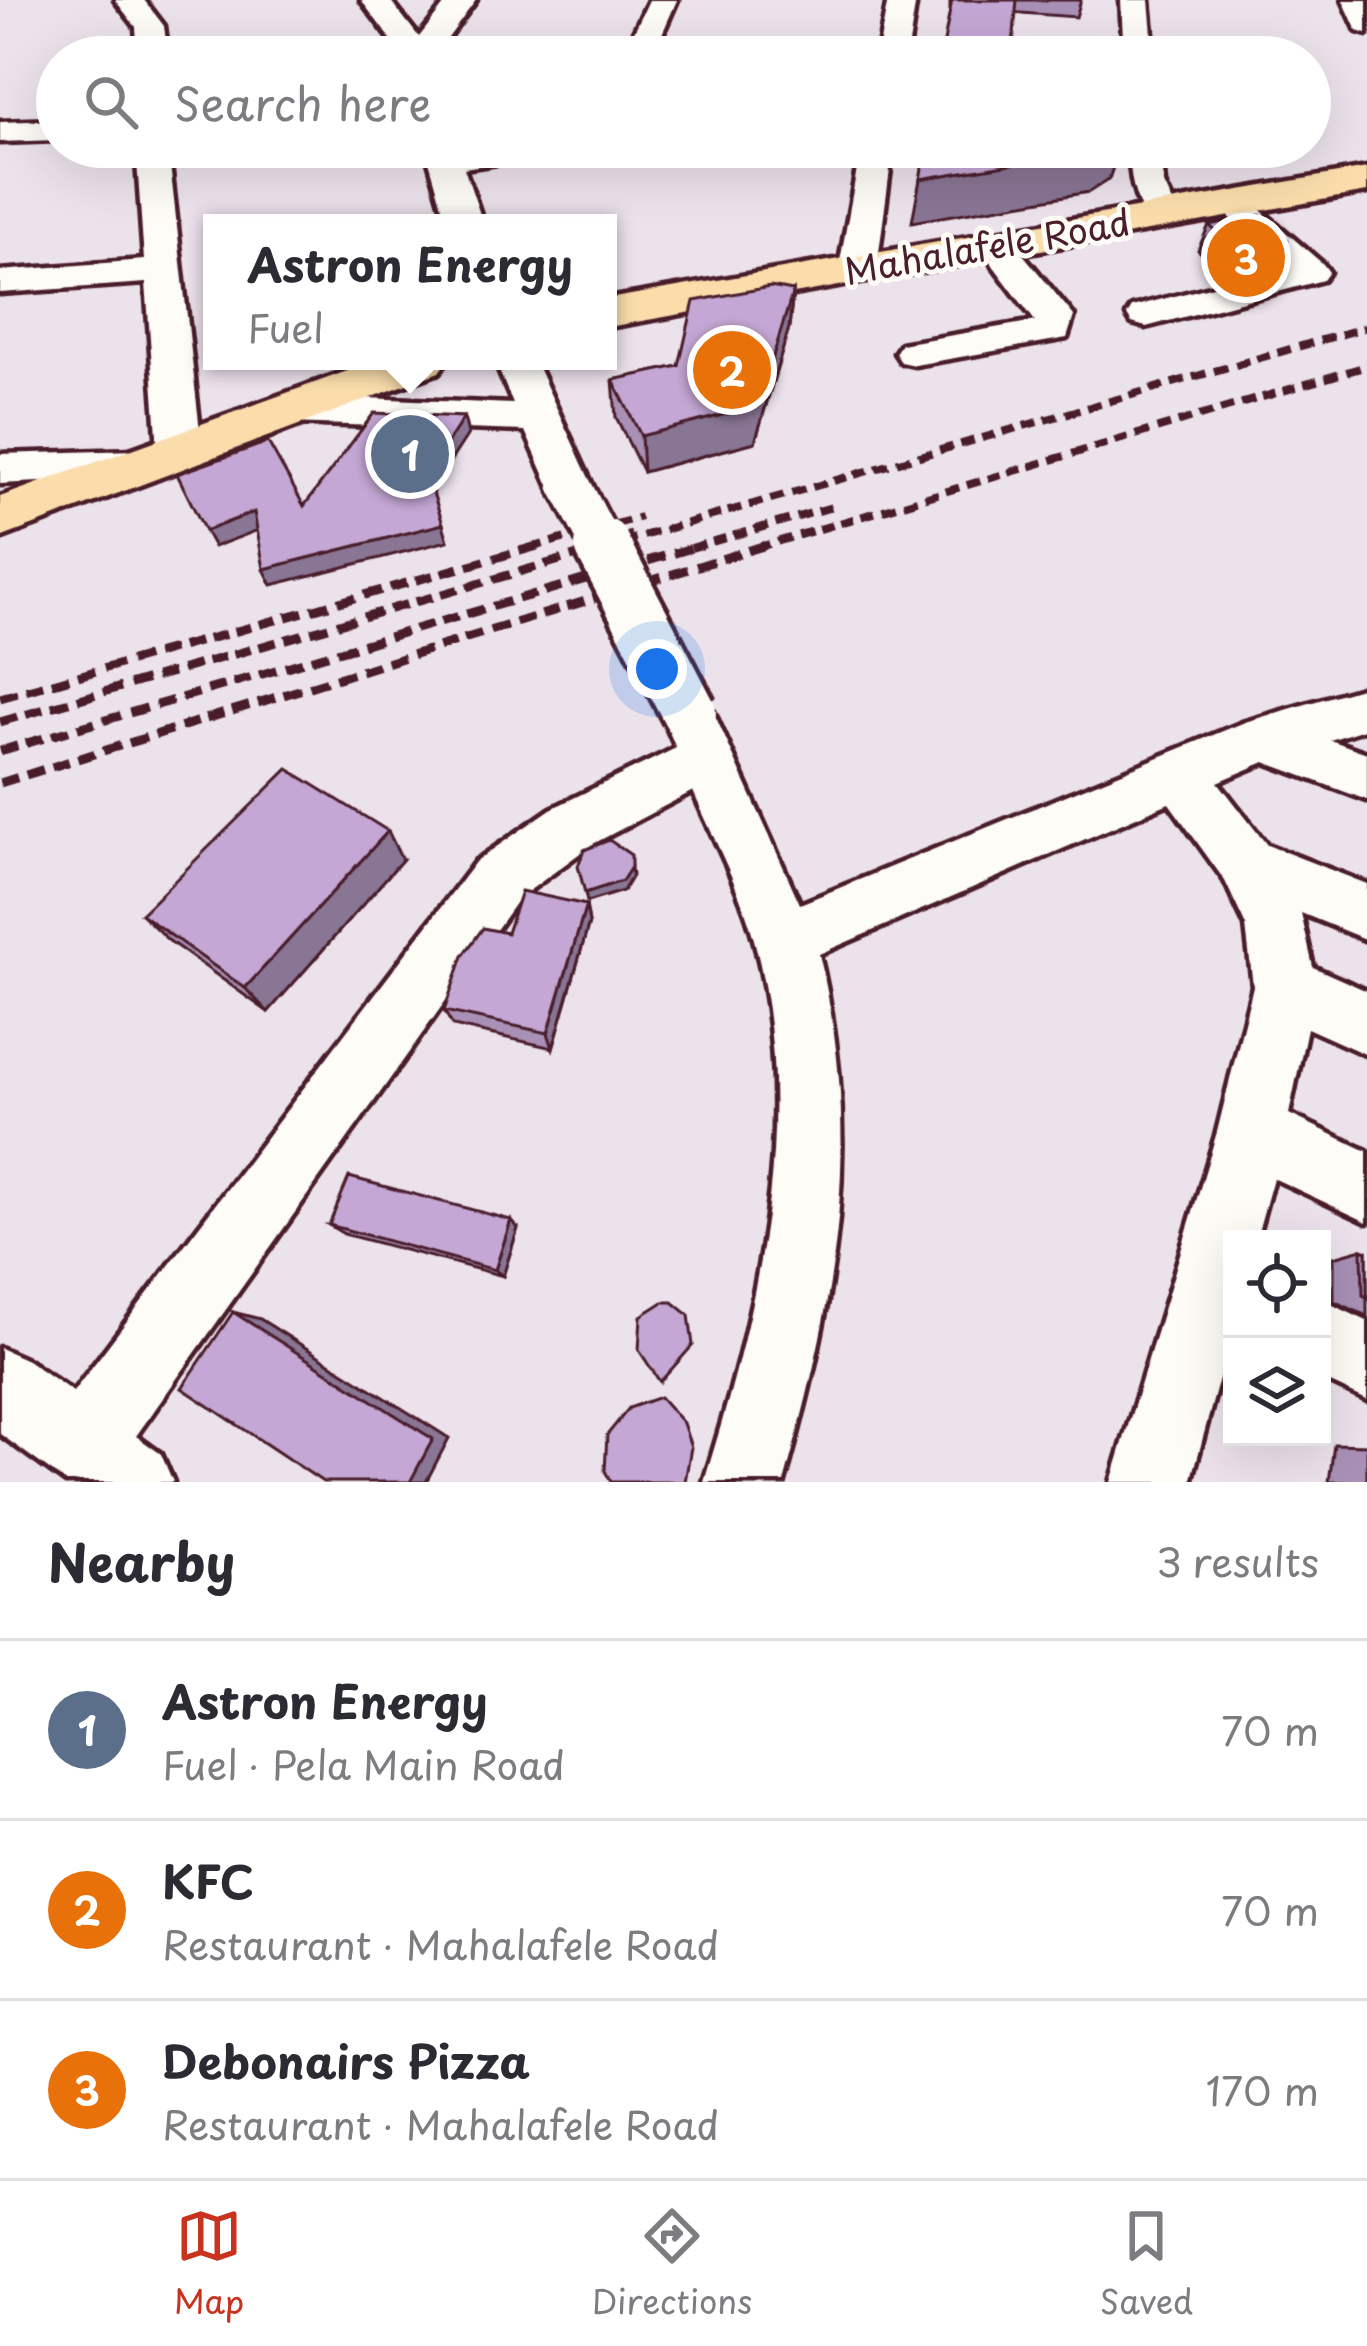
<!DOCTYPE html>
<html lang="en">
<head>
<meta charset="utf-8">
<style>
  :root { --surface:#fff; --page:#f2f2f3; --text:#2b2b33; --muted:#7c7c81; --line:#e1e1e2; --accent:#c8321e }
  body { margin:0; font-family:"Playpen Sans",sans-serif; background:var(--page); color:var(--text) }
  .controls { position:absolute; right:36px; bottom:36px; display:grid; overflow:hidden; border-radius:0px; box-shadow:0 12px 48px #0002 }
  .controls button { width:108px; height:108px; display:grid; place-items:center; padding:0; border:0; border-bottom:3px solid var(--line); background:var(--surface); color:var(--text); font:60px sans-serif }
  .you { position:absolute; left:657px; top:669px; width:42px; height:42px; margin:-30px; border:9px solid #fff; border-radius:50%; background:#1a73e8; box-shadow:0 0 0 18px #1a73e833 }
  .badge { display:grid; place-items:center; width:78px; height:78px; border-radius:50%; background:var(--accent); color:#fff; font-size:39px; font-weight:700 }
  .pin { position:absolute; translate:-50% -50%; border:6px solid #fff; box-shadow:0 3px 12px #0006 }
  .popup { position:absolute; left:203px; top:214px; width:414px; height:156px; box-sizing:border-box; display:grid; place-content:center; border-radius:0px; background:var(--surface); filter:drop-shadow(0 3px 9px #0005); font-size:39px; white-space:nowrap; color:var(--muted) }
  .popup b { font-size:45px; color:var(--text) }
  .popup::after { content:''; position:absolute; left:50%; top:100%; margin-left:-24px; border:24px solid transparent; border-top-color:var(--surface) }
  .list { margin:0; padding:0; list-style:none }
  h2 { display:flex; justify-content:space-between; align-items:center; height:156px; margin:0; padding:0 48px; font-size:51px }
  h2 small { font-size:39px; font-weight:400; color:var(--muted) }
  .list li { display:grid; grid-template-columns:78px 1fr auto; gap:36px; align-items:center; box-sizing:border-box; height:180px; padding:0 48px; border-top:3px solid var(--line) }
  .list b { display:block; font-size:45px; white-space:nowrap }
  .list p { margin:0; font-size:39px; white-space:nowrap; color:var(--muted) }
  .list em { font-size:39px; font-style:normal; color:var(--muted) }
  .icon { flex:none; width:66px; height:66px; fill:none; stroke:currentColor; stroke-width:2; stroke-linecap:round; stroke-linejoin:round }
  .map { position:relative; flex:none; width:1367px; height:1482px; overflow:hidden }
  .search { position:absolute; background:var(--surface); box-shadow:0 12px 48px #0002; left:36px; right:36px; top:36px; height:132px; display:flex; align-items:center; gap:30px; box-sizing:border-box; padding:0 42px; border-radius:66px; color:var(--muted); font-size:45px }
  .sheet { height:696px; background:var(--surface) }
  nav { display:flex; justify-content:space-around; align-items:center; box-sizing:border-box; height:168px; border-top:3px solid var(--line); background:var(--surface); font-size:33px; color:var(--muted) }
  nav a { display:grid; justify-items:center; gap:6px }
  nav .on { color:var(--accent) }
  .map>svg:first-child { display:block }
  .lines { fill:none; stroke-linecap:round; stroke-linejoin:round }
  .minor-casing { stroke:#4a1f2b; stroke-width:9 }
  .major-casing { stroke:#4a1f2b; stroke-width:9 }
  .minor { fill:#fdfcf7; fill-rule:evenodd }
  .major { fill:#faddab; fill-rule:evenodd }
  .rail-far1 { stroke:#4a1f2b; stroke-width:8; stroke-dasharray:14 8; stroke-linecap:butt }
  .rail { stroke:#4a1f2b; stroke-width:9; stroke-dasharray:18 9; stroke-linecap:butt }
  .minor-bridge-far1-casing { stroke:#4a1f2b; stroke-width:48; stroke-linecap:butt }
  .minor-bridge-casing { stroke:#4a1f2b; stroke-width:63; stroke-linecap:butt }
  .minor-bridge-far1 { stroke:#fdfcf7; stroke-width:40 }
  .minor-bridge { stroke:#fdfcf7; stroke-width:54 }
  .wall { fill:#a990b6; stroke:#4a1f2b; stroke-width:3 }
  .shaded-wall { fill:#897594; stroke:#4a1f2b; stroke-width:3 }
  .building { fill:#c4a7d4; stroke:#4a1f2b; stroke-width:3 }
  .labels { text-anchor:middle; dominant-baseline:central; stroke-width:10; stroke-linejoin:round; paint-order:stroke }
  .far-street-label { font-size:36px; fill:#4a1f2b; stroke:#fdfcf7 }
</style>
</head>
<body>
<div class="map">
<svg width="1367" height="1482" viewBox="0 0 1367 1482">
  <rect width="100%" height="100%" fill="#ece2ec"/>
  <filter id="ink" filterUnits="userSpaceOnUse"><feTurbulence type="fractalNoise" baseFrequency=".00833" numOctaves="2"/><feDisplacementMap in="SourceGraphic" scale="24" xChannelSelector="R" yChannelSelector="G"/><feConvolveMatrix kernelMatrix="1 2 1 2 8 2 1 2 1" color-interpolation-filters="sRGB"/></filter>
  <g filter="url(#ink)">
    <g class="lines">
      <!-- minor casing -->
      <g class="minor-casing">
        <g id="minor">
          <path d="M115,0H144L164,26L168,57H138L136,27Z"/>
          <path d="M361,0H390L419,37L448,0H476L434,57H404Z"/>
          <path d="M649,0H677L652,57H622Z"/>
          <path d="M888,0H916L907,57H877Z"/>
          <path d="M1121,0H1149L1154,57H1124Z"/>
          <path d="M1343,0H1367V34L1357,31Z"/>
          <path d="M57,120V140L0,142V122Z"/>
          <path d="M136,147H168L202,449L195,459L180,464L165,459L158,449L146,283L0,293V271L144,260Z"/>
          <path d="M425,147H553L537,157L464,168L483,223H447Z"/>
          <path d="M861,147H893L877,267L871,275H845L839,267Z"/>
          <path d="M1129,147H1161L1164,184L1179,216L1173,223H1149C1133,198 1130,176 1129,147Z"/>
          <path d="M1232,193L1244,196L1323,264L1329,272L1323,280L1146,327L1132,323L1127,315L1132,307L1283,268L1215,203L1220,196Z"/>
          <path d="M995,233L1008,236L1074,316L1067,338L915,365L901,362L895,353L901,344L1035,321L977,244L982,236Z"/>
          <path d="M495,361H535L591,483L585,494L569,498L553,494L525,431L290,423L275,419L269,409L275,399L290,395L513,404Z"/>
          <path d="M137,450L153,454L159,465L153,476L0,484V454Z"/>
          <path d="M1367,686V728L1330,740L1367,753V800L1265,762L1218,782L1267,845L1367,884V940L1301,913L1313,967L1367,991V1055L1307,1028L1289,1114L1367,1151V1222L1273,1178L1256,1239H1232V1330L1191,1482H1111L1217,1132L1253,986L1246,926L1225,881L1169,803L819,954C864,1143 836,1298 784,1482H704C758,1308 801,1124 755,943C742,892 714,840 693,791L591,845L518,899L136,1436L161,1454L173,1482H66L0,1434V1348L27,1360L73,1392L476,861L551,809L676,748L667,727L675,711L694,705L713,711L800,904L1245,722Z"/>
          <path d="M1322,1300L1367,1321V1400L1322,1379Z"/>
        </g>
      </g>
      <!-- major casing -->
      <g class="major-casing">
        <g id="major">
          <path d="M1367,168V192L608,327V299Z"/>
          <path d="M375,361H447L439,372L0,538V497Z"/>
        </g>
      </g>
      <!-- minor -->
      <use href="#minor" class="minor"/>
      <!-- major -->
      <use href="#major" class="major"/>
      <!-- rail-far1 -->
      <g class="rail-far1">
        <path d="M530,548L641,517"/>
        <path d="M601,548L1367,327"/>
        <path d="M691,548L832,507"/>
        <path d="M756,548L1367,366"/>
      </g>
      <!-- rail -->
      <g class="rail">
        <path d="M0,698L541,545"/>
        <path d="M0,722L612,545"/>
        <path d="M0,751L702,545"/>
        <path d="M0,783L766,545"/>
      </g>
      <!-- minor-bridge-far1 casing -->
      <g class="minor-bridge-far1-casing">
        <path id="minor-bridge-far1" d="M569,483L603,548"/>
      </g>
      <!-- minor-bridge casing -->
      <g class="minor-bridge-casing">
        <path id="minor-bridge" d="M602,545L689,712"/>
      </g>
      <!-- minor-bridge-far1 -->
      <use href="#minor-bridge-far1" class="minor-bridge-far1"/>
      <!-- minor-bridge -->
      <use href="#minor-bridge" class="minor-bridge"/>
    </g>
    <!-- wall -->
    <g class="wall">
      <path d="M950,0H1081L1076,17L950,8Z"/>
      <path d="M1209,225L1274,266L1227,278L1198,250Z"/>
      <path d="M793,291L789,328L755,442L643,472L616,417L613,380L679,366Z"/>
      <path d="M402,860L268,1012L168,940L141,914Z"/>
      <path d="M586,905L589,923L553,1048L453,1026L444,1011L507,933Z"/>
      <path d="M329,1225L518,1228L503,1276L344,1234Z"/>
      <path d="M1362,1249L1367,1251V1316L1334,1301V1257Z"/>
      <path d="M1334,1444L1367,1445V1482H1329Z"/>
    </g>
    <!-- shaded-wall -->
    <g class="shaded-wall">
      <path d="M1107,147H1120L1109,179L1089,192L912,222L920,179Z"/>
      <path d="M1287,240L1274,266L1227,278L1239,253Z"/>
      <path d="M793,291L789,328L755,442L643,472L641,436Z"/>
      <path d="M464,417L468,434L431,491L427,474Z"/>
      <path d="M254,512L261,529L214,547L205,531Z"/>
      <path d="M443,524L448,541L272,585L264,569Z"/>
      <path d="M388,831L402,860L268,1012L245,988Z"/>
      <path d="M631,867L632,876L623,891L587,902L585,893Z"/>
      <path d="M586,905L589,923L553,1048L548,1033Z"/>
      <path d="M511,1220L518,1228L503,1276L495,1270Z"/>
      <path d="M233,1312L260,1319L449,1438L426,1482H410Z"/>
    </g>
    <!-- building -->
    <g class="building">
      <path d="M952,0H1017L1012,57H941Z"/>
      <path d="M926,147H1107L1103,149L920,179Z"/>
      <path d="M1260,215L1287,240L1239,253L1209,225Z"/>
      <path d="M770,287L793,291L758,406L641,436L613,380L679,366L694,301Z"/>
      <path d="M374,413L464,417L427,474L443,524L264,569L254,512L205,531L177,474L268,442L304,506Z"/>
      <path d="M288,769L388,831L245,988L141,914Z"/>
      <path d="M609,840L631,855V867L622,881L585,893L578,866L584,850Z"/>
      <path d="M521,891L586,905L548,1033L444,1011L463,956L483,928L507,933Z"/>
      <path d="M349,1177L511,1220L495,1270L329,1225Z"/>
      <path d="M1362,1249L1367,1251V1297L1363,1295Z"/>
      <path d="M663,1302H673L689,1315L693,1345L660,1382L639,1350L641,1316Z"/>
      <path d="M233,1312L433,1439L410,1482H323L182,1388Z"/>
      <path d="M660,1397L683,1423L691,1447L685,1482H611L605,1471L607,1435L629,1408Z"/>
    </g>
  </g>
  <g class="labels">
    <!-- far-street labels -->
    <g class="far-street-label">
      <text transform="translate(987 245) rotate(-10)">Mahalafele Road</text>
    </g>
  </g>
</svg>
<div class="controls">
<button><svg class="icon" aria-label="locate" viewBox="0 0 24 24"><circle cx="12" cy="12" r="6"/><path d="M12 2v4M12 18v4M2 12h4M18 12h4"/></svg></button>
<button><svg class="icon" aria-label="layers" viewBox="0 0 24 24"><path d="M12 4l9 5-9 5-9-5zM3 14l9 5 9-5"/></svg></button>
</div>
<div class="you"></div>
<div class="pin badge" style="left:410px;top:454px;background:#5c6f8a">1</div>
<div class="popup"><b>Astron Energy</b>Fuel</div>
<div class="pin badge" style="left:732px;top:370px;background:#e8710a">2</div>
<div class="pin badge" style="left:1246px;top:258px;background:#e8710a">3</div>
<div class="search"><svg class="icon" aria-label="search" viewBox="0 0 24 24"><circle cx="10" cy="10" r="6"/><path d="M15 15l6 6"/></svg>Search here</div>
</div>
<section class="sheet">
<h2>Nearby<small>3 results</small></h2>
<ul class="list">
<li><span class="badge" style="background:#5c6f8a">1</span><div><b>Astron Energy</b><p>Fuel · Pela Main Road</p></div><em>70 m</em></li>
<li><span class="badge" style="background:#e8710a">2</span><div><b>KFC</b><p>Restaurant · Mahalafele Road</p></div><em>70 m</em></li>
<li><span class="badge" style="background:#e8710a">3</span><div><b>Debonairs Pizza</b><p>Restaurant · Mahalafele Road</p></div><em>170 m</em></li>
</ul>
</section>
<nav>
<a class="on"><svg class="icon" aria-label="map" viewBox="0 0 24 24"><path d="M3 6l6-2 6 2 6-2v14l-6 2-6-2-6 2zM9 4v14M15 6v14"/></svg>Map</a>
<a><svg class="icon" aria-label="directions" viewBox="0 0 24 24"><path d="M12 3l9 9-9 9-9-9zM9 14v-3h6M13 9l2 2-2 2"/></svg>Directions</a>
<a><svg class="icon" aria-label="saved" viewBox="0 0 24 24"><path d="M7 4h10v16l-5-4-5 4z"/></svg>Saved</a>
</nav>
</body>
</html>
